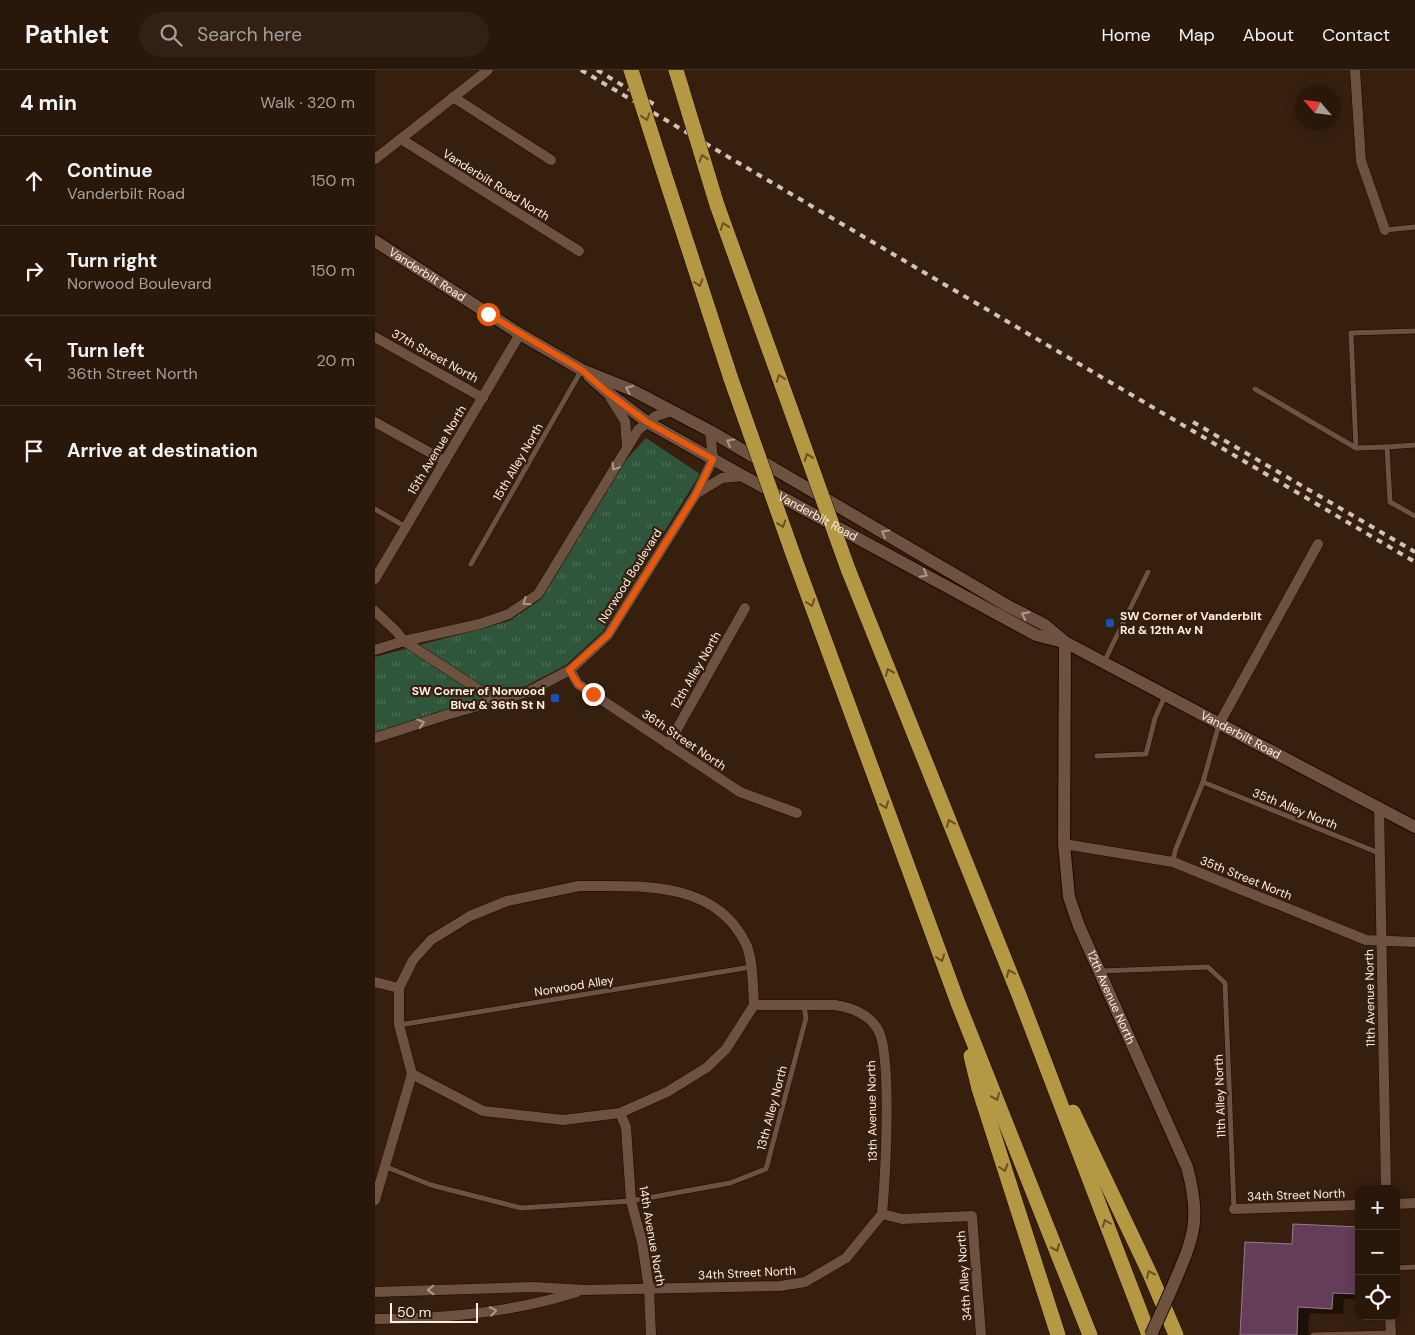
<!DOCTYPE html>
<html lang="en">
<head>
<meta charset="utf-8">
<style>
  :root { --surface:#29170a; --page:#312013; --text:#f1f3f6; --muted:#a59f9c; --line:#45362b }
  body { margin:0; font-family:"DM Sans",sans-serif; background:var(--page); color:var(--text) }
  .controls { position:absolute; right:15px; bottom:15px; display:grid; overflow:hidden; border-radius:10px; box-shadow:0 2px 12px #0003 }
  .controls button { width:45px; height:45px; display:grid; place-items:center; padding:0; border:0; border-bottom:1px solid var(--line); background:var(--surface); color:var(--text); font:25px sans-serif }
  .compass { position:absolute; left:920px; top:15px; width:45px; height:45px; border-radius:50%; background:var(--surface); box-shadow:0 2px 12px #0003; rotate:298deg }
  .scale { position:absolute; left:15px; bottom:12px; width:88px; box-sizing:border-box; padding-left:5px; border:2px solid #fdefe6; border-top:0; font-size:14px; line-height:18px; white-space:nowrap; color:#fdefe6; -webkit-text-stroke:4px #371f0e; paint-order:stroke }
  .stop { position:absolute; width:15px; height:15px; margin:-11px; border:4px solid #ea580c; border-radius:50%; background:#fff }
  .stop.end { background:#ea580c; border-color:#fff; box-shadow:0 1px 5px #0008 }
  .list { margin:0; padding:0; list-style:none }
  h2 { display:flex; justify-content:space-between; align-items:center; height:65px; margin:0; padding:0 20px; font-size:21px }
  h2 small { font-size:16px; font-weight:400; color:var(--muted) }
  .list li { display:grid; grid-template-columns:32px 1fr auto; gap:15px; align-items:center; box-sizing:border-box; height:90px; padding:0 20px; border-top:1px solid var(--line) }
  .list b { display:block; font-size:19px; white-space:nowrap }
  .list p { margin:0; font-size:16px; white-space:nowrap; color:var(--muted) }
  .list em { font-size:16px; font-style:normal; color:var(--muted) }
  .icon { flex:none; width:28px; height:28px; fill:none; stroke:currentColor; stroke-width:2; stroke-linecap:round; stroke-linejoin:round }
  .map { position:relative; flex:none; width:1040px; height:1265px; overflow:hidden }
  header { display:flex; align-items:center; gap:30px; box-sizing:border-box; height:70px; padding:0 25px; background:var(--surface); border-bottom:1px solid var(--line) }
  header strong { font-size:24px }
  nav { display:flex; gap:28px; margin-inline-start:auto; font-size:18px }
  .search { width:350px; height:45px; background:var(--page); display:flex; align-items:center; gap:12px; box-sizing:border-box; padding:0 18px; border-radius:28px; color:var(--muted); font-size:19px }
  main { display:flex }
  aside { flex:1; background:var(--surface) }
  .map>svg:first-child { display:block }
  .park { fill:url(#park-tufts) }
  .shadow { fill:#0007 }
  .building { fill:#643e58; stroke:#987a8e }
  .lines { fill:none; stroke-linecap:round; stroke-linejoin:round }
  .service-casing { stroke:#1e0800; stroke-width:6 }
  .minor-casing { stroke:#1e0800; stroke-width:11 }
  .tertiary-casing { stroke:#1e0800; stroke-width:14 }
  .motorway-casing { stroke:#1e0800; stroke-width:16 }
  .service { stroke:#6e5240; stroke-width:5 }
  .minor { stroke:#6e5240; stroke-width:10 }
  .tertiary { stroke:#6e5240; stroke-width:12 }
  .motorway { stroke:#b49844; stroke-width:15 }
  .rail { stroke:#d3c2b8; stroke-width:4; stroke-dasharray:6 6; stroke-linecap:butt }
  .tertiary-bridge-casing { stroke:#1e0800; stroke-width:14; stroke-linecap:butt }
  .motorway-bridge-casing { stroke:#1e0800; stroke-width:16; stroke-linecap:butt }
  .tertiary-bridge { stroke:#6e5240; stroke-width:12 }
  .motorway-bridge { stroke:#b49844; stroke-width:15 }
  .oneway { stroke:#694f24 }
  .oneway2 { stroke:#ae998b }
  .route { stroke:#ea580c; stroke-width:6 }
  .transit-dot { fill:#1a4fb4; stroke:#371f0e; stroke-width:2 }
  .labels { text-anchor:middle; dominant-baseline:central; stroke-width:4.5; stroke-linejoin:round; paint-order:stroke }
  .street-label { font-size:12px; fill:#fdefe6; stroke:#371f0e }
  .poi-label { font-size:12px; font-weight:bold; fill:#fdefe6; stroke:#371f0e; text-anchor:start }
</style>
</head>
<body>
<header>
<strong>Pathlet</strong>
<div class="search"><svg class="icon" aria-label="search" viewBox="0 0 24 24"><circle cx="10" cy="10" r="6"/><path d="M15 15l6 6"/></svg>Search here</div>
<nav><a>Home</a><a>Map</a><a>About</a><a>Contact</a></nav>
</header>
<main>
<aside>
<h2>4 min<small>Walk · 320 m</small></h2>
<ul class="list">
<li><svg class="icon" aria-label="ahead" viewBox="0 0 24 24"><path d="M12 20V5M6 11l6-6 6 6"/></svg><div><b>Continue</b><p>Vanderbilt Road</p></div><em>150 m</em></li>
<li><svg class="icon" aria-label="right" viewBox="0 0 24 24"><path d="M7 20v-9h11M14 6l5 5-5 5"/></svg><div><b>Turn right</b><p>Norwood Boulevard</p></div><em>150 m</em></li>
<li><svg class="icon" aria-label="left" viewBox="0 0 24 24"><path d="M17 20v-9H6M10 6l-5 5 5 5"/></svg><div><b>Turn left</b><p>36th Street North</p></div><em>20 m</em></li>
<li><svg class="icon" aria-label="arrive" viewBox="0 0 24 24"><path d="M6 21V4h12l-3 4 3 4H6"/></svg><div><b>Arrive at destination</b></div></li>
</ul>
</aside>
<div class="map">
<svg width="1040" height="1265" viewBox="0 0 1040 1265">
  <defs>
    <pattern id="park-tufts" width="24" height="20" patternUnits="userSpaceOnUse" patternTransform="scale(1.25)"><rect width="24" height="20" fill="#2f553a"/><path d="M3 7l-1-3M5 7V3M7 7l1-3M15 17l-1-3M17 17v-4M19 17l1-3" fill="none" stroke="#4e6e56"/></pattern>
  </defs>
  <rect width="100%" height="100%" fill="#371f0e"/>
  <!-- park -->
  <path class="park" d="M271,368L325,404L228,561L191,595L151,616L0,663V587L134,551L165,530L250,391Z"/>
  <!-- shadow -->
  <path class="shadow" d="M984,1158V1229H969L968,1244L934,1243L933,1265H867L918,1175Z"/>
  <!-- building -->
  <path class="building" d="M918,1154L984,1157V1224L958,1223L957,1239L923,1237L922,1265H865L870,1172L917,1174Z"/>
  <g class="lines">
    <!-- service casing -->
    <g class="service-casing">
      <g id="service">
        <path d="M1010,160L1040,157"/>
        <path d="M880,319L981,378L1012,377L1015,432L1040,446"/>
        <path d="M1012,377L1040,375"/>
        <path d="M981,378L976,263L1040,261"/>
        <path d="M0,439L31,457"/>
        <path d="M96,494L206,301"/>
        <path d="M729,592L773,502"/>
        <path d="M722,686L771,684L780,648L790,626"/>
        <path d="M828,712L1004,783"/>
        <path d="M798,792L800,781L828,712L844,654"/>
        <path d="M725,901L833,897L850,913L859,1139"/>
        <path d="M24,955L376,897"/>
        <path d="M9,1096L56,1115L146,1138L256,1131L355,1113L391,1099L431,948L429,936"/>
        <path d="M1021,1198L1040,1197"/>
        <path d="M938,1265L1015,1263"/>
      </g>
    </g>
    <!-- minor casing -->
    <g class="minor-casing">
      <g id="minor">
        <path d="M980,0L986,91L1010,160"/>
        <path d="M78,27L176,90"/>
        <path d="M26,69L204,181"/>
        <path d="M0,89L113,0"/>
        <path d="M0,267L108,328"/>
        <path d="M235,327L250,351L252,375"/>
        <path d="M0,352L70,391"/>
        <path d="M324,422L347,408L368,406"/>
        <path d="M0,509L145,264"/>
        <path d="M0,541L21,561L29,571L123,632"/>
        <path d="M0,580L29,571L105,554L134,544L163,524L263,360L281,346L297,341"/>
        <path d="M195,600L203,614L365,722L422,743"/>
        <path d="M844,654L943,474"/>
        <path d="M0,668L71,645L153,622L195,600L233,565L321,424L338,389L335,361"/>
        <path d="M293,675L370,538"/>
        <path d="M1004,737L1011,1119"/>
        <path d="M689,774L798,792L991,870L1040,872"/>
        <path d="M204,816C265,816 340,810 371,874C378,888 378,919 379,935L351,979L331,998L292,1022L245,1043L188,1050L108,1041L37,1004L24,955V918L38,890L56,870L95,846L132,831Z"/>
        <path d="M0,912L24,918"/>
        <path d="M379,935H460C477,938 492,943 502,958C518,980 510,1112 507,1144"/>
        <path d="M245,1043L251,1057L256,1131L267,1172L274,1219L276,1265"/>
        <path d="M0,1130L37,1004"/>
        <path d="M1021,1134L1040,1133"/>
        <path d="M859,1139L984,1135"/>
        <path d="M507,1144L527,1149L597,1146L606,1265"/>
        <path d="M0,1222L159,1217L210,1220L405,1216L430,1212L471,1188L507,1144"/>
        <path d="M1015,1246L1016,1265"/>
        <path d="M0,1249C68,1249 136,1243 202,1222"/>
      </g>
    </g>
    <!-- tertiary casing -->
    <g class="tertiary-casing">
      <g id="tertiary">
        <path id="s1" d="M0,171L145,264L207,300L257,320L335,361L633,536L670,555L690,572L1040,757"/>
        <path id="s2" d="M214,306L232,322L272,352L368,406L661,565L688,572"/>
        <path id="s3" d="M690,572L689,774L694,827L704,856L812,1097C827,1151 818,1169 797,1218"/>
      </g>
    </g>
    <!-- motorway casing -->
    <g class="motorway-casing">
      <g id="motorway">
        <path d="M288,100L356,309"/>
        <path d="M342,135L421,354"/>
        <path d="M419,487L583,933L715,1265"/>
        <path d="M473,499L644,925L774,1265"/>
        <path d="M596,986L604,1019L683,1265"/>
        <path d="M698,1042L775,1204L801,1265"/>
      </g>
    </g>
    <!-- service -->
    <use href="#service" class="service"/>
    <!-- minor -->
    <use href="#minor" class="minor"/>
    <!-- tertiary -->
    <use href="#tertiary" class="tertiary"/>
    <!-- motorway -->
    <use href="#motorway" class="motorway"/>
    <!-- rail -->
    <g class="rail">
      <path d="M206,0L1040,492"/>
      <path d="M222,0L282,36"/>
      <path d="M818,352L1040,482"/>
    </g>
    <!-- tertiary-bridge casing -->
    <g class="tertiary-bridge-casing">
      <path id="tertiary-bridge" d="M776,1265L797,1218"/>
    </g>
    <!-- motorway-bridge casing -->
    <g class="motorway-bridge-casing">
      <g id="motorway-bridge">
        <path d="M256,0L288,100"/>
        <path d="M301,0L342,135"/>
        <path d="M356,309L419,487"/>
        <path d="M421,354L473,499"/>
      </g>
    </g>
    <!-- tertiary-bridge -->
    <use href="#tertiary-bridge" class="tertiary-bridge"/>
    <!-- motorway-bridge -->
    <use href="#motorway-bridge" class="motorway-bridge"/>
  </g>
  <!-- one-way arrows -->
  <defs><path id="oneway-chevron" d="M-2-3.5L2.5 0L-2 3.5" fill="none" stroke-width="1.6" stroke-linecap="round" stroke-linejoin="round" transform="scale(1.25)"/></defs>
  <g class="oneway">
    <use href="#oneway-chevron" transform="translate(271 47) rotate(73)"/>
    <use href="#oneway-chevron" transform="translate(328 88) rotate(-107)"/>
    <use href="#oneway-chevron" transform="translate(349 156) rotate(-110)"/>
    <use href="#oneway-chevron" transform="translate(324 213) rotate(72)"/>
    <use href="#oneway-chevron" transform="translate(405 308) rotate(-110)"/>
    <use href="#oneway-chevron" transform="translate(433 387) rotate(-110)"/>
    <use href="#oneway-chevron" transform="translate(407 454) rotate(71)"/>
    <use href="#oneway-chevron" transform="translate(436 533) rotate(70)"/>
    <use href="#oneway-chevron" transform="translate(514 602) rotate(-112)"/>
    <use href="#oneway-chevron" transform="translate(510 735) rotate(70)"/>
    <use href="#oneway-chevron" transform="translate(575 753) rotate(-112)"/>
    <use href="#oneway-chevron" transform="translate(566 888) rotate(70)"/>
    <use href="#oneway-chevron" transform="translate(635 903) rotate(-112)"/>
    <use href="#oneway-chevron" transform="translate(621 1027) rotate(68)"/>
    <use href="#oneway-chevron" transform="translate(629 1098) rotate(72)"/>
    <use href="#oneway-chevron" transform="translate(731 1153) rotate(-111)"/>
    <use href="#oneway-chevron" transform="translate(681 1178) rotate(68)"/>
    <use href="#oneway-chevron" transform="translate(775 1204) rotate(-114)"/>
  </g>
  <g class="oneway2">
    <use href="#oneway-chevron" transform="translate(254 319) rotate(-157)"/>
    <use href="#oneway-chevron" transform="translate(355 372) rotate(-150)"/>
    <use href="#oneway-chevron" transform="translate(240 397) rotate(121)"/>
    <use href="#oneway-chevron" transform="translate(510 463) rotate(-150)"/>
    <use href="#oneway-chevron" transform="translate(549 504) rotate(28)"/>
    <use href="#oneway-chevron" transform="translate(151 532) rotate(146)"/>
    <use href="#oneway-chevron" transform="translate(650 545) rotate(-152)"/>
    <use href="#oneway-chevron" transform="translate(46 653) rotate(-17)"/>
    <use href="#oneway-chevron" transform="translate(56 1220) rotate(178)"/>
    <use href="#oneway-chevron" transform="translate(118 1241) rotate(-10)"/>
  </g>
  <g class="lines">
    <!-- route -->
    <path class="route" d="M113,244L207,300L232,322L272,352L338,389L321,424L233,565L194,600L203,614L218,624"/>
  </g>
  <!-- markers -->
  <g class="transit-dot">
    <rect x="730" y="548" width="10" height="10" rx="2.5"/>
    <rect x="175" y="623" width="10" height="10" rx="2.5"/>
  </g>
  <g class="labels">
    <!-- street labels -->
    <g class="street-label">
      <text transform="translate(121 115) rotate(32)">Vanderbilt Road North</text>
      <text stroke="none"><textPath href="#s1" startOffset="62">Vanderbilt Road</textPath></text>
      <text transform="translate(60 286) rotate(29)">37th Street North</text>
      <text transform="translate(62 380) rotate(-59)">15th Avenue North</text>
      <text transform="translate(143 392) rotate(-60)">15th Alley North</text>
      <text stroke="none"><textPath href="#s2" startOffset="269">Vanderbilt Road</textPath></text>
      <text transform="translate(255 506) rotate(-58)">Norwood Boulevard</text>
      <text transform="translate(321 600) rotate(-60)">12th Alley North</text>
      <text stroke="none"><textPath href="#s1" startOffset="998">Vanderbilt Road</textPath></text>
      <text transform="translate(309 670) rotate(34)">36th Street North</text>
      <text transform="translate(920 739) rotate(22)">35th Alley North</text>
      <text transform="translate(871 808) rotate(22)">35th Street North</text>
      <text transform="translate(199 916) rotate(-9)">Norwood Alley</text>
      <text stroke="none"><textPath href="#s3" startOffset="364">12th Avenue North</textPath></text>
      <text transform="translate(995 928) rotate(-91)">11th Avenue North</text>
      <text transform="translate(845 1026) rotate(-92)">11th Alley North</text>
      <text transform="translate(397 1038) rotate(-75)">13th Alley North</text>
      <text transform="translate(497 1041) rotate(-91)">13th Avenue North</text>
      <text transform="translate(921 1125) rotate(-2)">34th Street North</text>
      <text transform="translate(277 1166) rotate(80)">14th Avenue North</text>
      <text transform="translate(372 1203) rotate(-3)">34th Street North</text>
      <text transform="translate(589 1206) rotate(-94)">34th Alley North</text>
    </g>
    <!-- poi labels -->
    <g class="poi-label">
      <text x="745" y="546">SW Corner of Vanderbilt<tspan x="745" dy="14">Rd &amp; 12th Av N</tspan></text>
      <text x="170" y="621" text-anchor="end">SW Corner of Norwood<tspan x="170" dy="14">Blvd &amp; 36th St N</tspan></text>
    </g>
  </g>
</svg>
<div class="controls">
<button>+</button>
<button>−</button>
<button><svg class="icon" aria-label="locate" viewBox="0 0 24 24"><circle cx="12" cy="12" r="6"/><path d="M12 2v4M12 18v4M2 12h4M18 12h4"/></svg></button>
</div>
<svg class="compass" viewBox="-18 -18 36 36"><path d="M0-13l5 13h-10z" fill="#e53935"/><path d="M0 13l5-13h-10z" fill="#a59f9c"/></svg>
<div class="scale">50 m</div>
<div class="stop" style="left:113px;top:244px"></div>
<div class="stop end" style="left:218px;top:624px"></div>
</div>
</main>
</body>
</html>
